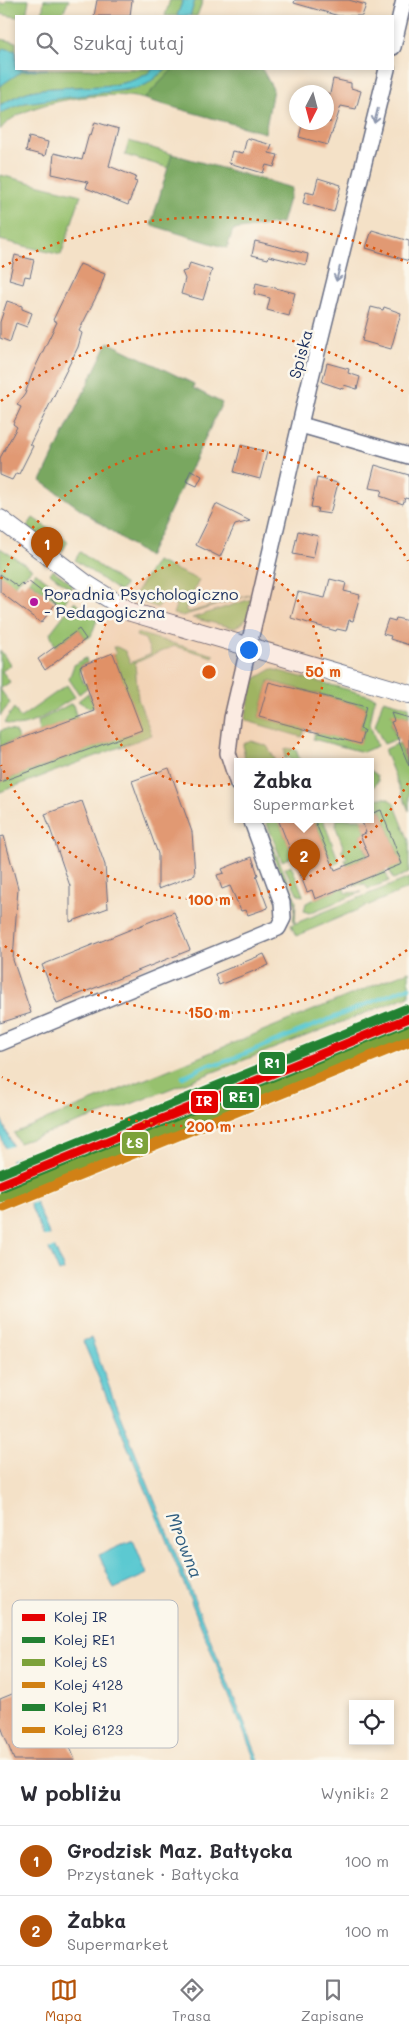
<!DOCTYPE html>
<html lang="pl">
<head>
<meta charset="utf-8">
<style>
  :root { --surface:#fff; --page:#f7f7f7; --text:#2b2b33; --muted:#7c7c81; --line:#e1e1e2; --accent:#b45309 }
  body { margin:0; font-family:Mali,sans-serif; background:var(--page); color:var(--text) }
  .controls { position:absolute; right:15px; bottom:15px; display:grid; overflow:hidden; border-radius:0px; box-shadow:0 2px 8px #0003 }
  .controls button { width:45px; height:45px; display:grid; place-items:center; padding:0; border:0; border-bottom:1px solid var(--line); background:var(--surface); color:var(--text); font:25px sans-serif }
  .compass { position:absolute; left:289px; top:85px; width:45px; height:45px; border-radius:50%; background:var(--surface); box-shadow:0 2px 8px #0003; rotate:186deg }
  .you { position:absolute; left:248px; top:649px; width:18px; height:18px; margin:-12px; border:4px solid #fff; border-radius:50%; background:#1a73e8; box-shadow:0 0 0 8px #1a73e833 }
  .badge { display:grid; place-items:center; width:32px; height:32px; border-radius:50%; background:var(--accent); color:#fff; font-size:16px; font-weight:700 }
  .pin { position:absolute; translate:-50% -41px; filter:drop-shadow(0 1px 2px #0008) }
  .pin::after { content:''; position:absolute; top:26px; width:18px; height:15px; background:inherit; clip-path:polygon(0 0,100% 0,50% 100%) }
  .popup { position:absolute; left:234px; top:758px; width:140px; height:65px; box-sizing:border-box; display:grid; place-content:center; border-radius:0px; background:var(--surface); filter:drop-shadow(0 1px 4px #0005); font-size:16px; white-space:nowrap; color:var(--muted) }
  .popup b { font-size:19px; color:var(--text) }
  .popup::after { content:''; position:absolute; left:50%; top:100%; margin-left:-10px; border:10px solid transparent; border-top-color:var(--surface) }
  .list { margin:0; padding:0; list-style:none }
  h2 { display:flex; justify-content:space-between; align-items:center; height:65px; margin:0; padding:0 20px; font-size:21px }
  h2 small { font-size:16px; font-weight:400; color:var(--muted) }
  .list li { display:grid; grid-template-columns:32px 1fr auto; gap:15px; align-items:center; box-sizing:border-box; height:70px; padding:0 20px; border-top:1px solid var(--line) }
  .list b { display:block; font-size:19px; white-space:nowrap }
  .list p { margin:0; font-size:16px; white-space:nowrap; color:var(--muted) }
  .list em { font-size:16px; font-style:normal; color:var(--muted) }
  .icon { flex:none; width:28px; height:28px; fill:none; stroke:currentColor; stroke-width:2; stroke-linecap:round; stroke-linejoin:round }
  .map { position:relative; flex:none; width:409px; height:1760px; overflow:hidden }
  .search { position:absolute; background:var(--surface); box-shadow:0 2px 8px #0003; left:15px; right:15px; top:15px; height:55px; display:flex; align-items:center; gap:12px; box-sizing:border-box; padding:0 18px; border-radius:0px; color:var(--muted); font-size:19px }
  .sheet { height:205px; background:var(--surface) }
  nav { display:flex; justify-content:space-around; align-items:center; box-sizing:border-box; height:70px; border-top:1px solid var(--line); background:var(--surface); font-size:14px; color:var(--muted) }
  nav a { display:grid; justify-items:center; gap:2px }
  nav .on { color:var(--accent) }
  .map>svg:first-child { display:block }
  .green { fill:#97c16e; stroke:#597866 }
  .forest { fill:#79a761; stroke:#4a6b60 }
  .water { fill:#5cc9d1; stroke:#3c7c98 }
  .pier { fill:#f4e1c7 }
  .lines { fill:none; stroke-linecap:round; stroke-linejoin:round }
  .stream { stroke:#5cc9d1; stroke-width:4.5 }
  .building { fill:#e19973 }
  .minor-casing { stroke:#676d83; stroke-width:18 }
  .tertiary-casing { stroke:#676d83; stroke-width:20 }
  .minor { stroke:#fff; stroke-width:15 }
  .tertiary { stroke:#fff; stroke-width:18 }
  .rail-1-casing { stroke:#fbf7ec; stroke-width:12 }
  .rail-2-casing { stroke:#fbf7ec; stroke-width:12 }
  .rail-3-casing { stroke:#fbf7ec; stroke-width:12 }
  .rail-4-casing { stroke:#fbf7ec; stroke-width:12 }
  .rail-5-casing { stroke:#fbf7ec; stroke-width:12 }
  .rail-6-casing { stroke:#fbf7ec; stroke-width:12 }
  .rail-1 { stroke:#e50000; stroke-width:9 }
  .rail-2 { stroke:#238132; stroke-width:9 }
  .rail-3 { stroke:#7ca23a; stroke-width:9 }
  .rail-4 { stroke:#d18113; stroke-width:9 }
  .rail-5 { stroke:#238132; stroke-width:9 }
  .rail-6 { stroke:#d18113; stroke-width:9 }
  .oneway { stroke:#8d97ae }
  .ring { fill:none; stroke:#de5710; stroke-width:2.5; stroke-dasharray:2.5 5 }
  .poi-dot { fill:#b5179e; stroke:#fbf7ec; stroke-width:2 }
  .labels { text-anchor:middle; dominant-baseline:central; stroke-width:5; stroke-linejoin:round; paint-order:stroke }
  .street-label { font-size:16px; fill:#1b2f5e; stroke:#fbf7ec }
  .poi-label { font-size:16px; fill:#1b2f5e; stroke:#fbf7ec; text-anchor:start }
  .water-label { font-size:18px; font-style:italic; fill:#2e5d80; stroke:#fbf7ec }
  .key { fill:#fbf7ec; stroke:#b8bbc1; stroke-width:1 }
  .key-label { font-size:14px; fill:#1b2f5e }
  .centre { fill:#de5710; stroke:#fbf7ec; stroke-width:2.5 }
  .ring-label { font-size:15px; text-anchor:middle; font-weight:bold; fill:#de5710; stroke:#fbf7ec; stroke-width:5; stroke-linejoin:round; paint-order:stroke }
  .line-badge { stroke:#fbf7ec; stroke-width:2 }
  .badge-label { font-size:14px; text-anchor:middle; font-weight:bold; fill:#fff }
</style>
</head>
<body>
<div class="map">
<svg width="409" height="1760" viewBox="0 0 409 1760">
  <rect width="100%" height="100%" fill="#fbf7ec"/>
  <filter id="ink" filterUnits="userSpaceOnUse"><feTurbulence type="fractalNoise" baseFrequency=".02" numOctaves="2"/><feDisplacementMap in="SourceGraphic" scale="10" xChannelSelector="R" yChannelSelector="G"/><feConvolveMatrix kernelMatrix="1 2 1 2 8 2 1 2 1" color-interpolation-filters="sRGB"/></filter>
  <filter id="wash" filterUnits="userSpaceOnUse"><feTurbulence type="fractalNoise" baseFrequency=".0096" numOctaves="4" result="noise"/><feDisplacementMap in="SourceGraphic" scale="20" xChannelSelector="R" yChannelSelector="G"/><feGaussianBlur stdDeviation="1.12" result="paint"/><feColorMatrix in="noise" values="0 0 0 0 0 0 0 0 0 0 0 0 0 0 0 0 0 1.4 0 .05"/><feComposite in="paint" operator="in"/></filter>
  <g filter="url(#wash)">
    <rect width="100%" height="100%" fill="#f4e1c7"/>
    <!-- green -->
    <g class="green">
      <path d="M7,0H29L26,16L16,17L0,14V3L5,4Z"/>
      <path d="M44,0H69L61,16H42Z"/>
      <path d="M170,0H183L177,16H165Z"/>
      <path d="M195,0H203L197,16H190Z"/>
      <path d="M0,39L16,42V69H153C128,93 69,84 36,90C23,92 11,99 0,105Z"/>
      <path d="M166,69H173L144,99C113,89 20,100 0,130V113C30,92 100,96 138,88L147,84Z"/>
      <path d="M129,141L172,154L169,168L125,155Z"/>
      <path d="M0,175L81,195L61,255L0,240Z"/>
      <path d="M33,518L68,542L62,551L27,527Z"/>
      <path d="M0,548L32,569L9,590L0,574Z"/>
      <path d="M80,552L125,585L120,592L75,560Z"/>
      <path d="M156,561L199,580L185,610L190,612L253,594L182,616L173,614L176,605L162,600L158,608L132,599Z"/>
      <path d="M53,570L72,584V590L50,573Z"/>
      <path d="M35,572L68,597L64,603L58,602L29,581Z"/>
      <path d="M251,599L247,619L235,628L192,618Z"/>
      <path d="M74,602L97,620L91,636L86,639L79,629L55,646L50,633Z"/>
      <path d="M137,633L214,655L213,657L174,646L135,663L138,699L152,735L0,792V782L141,730L114,655L116,654L113,647H117L125,651L130,663L151,654L145,639L136,636Z"/>
      <path d="M0,650L11,665L2,671L10,682L0,689L10,703L0,716Z"/>
      <path d="M86,658L87,663L80,665L81,669L79,670L84,684L87,683L88,687L79,694L69,679L74,665Z"/>
      <path d="M272,669L375,697L370,724L377,746L363,752L313,739L315,732L360,743L364,730L360,729L366,707L269,681L259,717L305,729L302,737L247,721L245,719L253,680Z"/>
      <path d="M67,685L75,697C57,707 24,736 4,722L14,708L20,718Z"/>
      <path d="M88,693L91,700L93,699L96,707L89,708L78,701Z"/>
      <path d="M383,700L409,707V718L391,714L394,721L391,723L397,739L384,744L375,726Z"/>
      <path d="M70,704L73,705L77,718L39,732L37,722Z"/>
      <path d="M6,729L14,731L19,739L4,744L6,750L0,753V731Z"/>
      <path d="M252,741L267,746L275,759L269,761H245L243,744Z"/>
      <path d="M399,743L409,768V811L385,752L386,749Z"/>
      <path d="M287,748L296,750L300,761H291L289,757L285,759V749Z"/>
      <path d="M370,770L377,775L378,781L370,791Z"/>
      <path d="M380,798H387L394,803L409,841V873L393,879L389,869L402,864L381,810L370,814V802Z"/>
      <path d="M259,819H261L296,900L295,922H293L295,907L293,897L281,875Z"/>
      <path d="M265,819H278L293,856L282,861Z"/>
      <path d="M314,819H323L339,862L333,865Z"/>
      <path d="M337,819H361L366,832L360,835L368,856L347,865L345,860L348,858L341,851L344,849L336,827Z"/>
      <path d="M291,865L303,895V896L298,895L285,868Z"/>
      <path d="M385,871L389,881L368,889L365,884L349,885Z"/>
      <path d="M409,878V888L296,936L291,925Z"/>
      <path d="M344,887L346,893L362,892L309,913L304,911L306,903Z"/>
      <path d="M409,971V996L131,1104L19,1143L14,1133Z"/>
    </g>
    <!-- forest -->
    <g class="forest">
      <path d="M173,69H262L273,89L265,133L144,99Z"/>
      <path d="M172,154L292,188L282,223L233,230L227,248L151,225Z"/>
      <path d="M108,342L194,384L193,388L222,403L148,557L41,481Z"/>
    </g>
    <!-- water -->
    <g class="water">
      <path d="M183,0H195L190,16H177Z"/>
      <path d="M3,48L16,51V69H48L22,71L0,86V54Z"/>
      <path d="M153,69H166L147,84L138,88L24,103L0,113V105C11,99 23,92 36,90C69,84 128,93 153,69Z"/>
      <path d="M0,1116L64,1270L59,1272L0,1135Z"/>
      <path d="M91,1338L114,1400L259,1760H255L151,1502L83,1341Z"/>
      <path d="M133,1540L147,1574L114,1589L99,1555Z"/>
    </g>
    <!-- pier -->
    <g class="pier">
      <path d="M15,1145L20,1156L8,1160L3,1149Z"/>
      <path d="M26,1169L38,1201L27,1205L14,1174Z"/>
      <path d="M52,1235L57,1247L46,1249L41,1237Z"/>
    </g>
    <g class="lines">
      <!-- stream -->
      <path class="stream" d="M183,1077L209,1064H219L409,987"/>
    </g>
    <g id="blocks">
      <!-- building -->
      <g class="building">
        <path d="M97,0H132L130,16H94Z"/>
        <path d="M295,0H349L366,5L362,16H339L294,3Z"/>
        <path d="M333,79L351,83V88L361,91L356,109L341,106L328,145L299,137L303,122H331L326,121V93L330,94Z"/>
        <path d="M95,122L119,129L109,166L136,177L134,181L137,182L128,205L86,188L88,182L52,174L54,153L82,160L89,134L91,135Z"/>
        <path d="M29,137L48,142L45,156L26,151Z"/>
        <path d="M247,138L272,145L269,153L278,155L274,167L266,165L263,173L229,163L232,151L243,153Z"/>
        <path d="M318,178L341,185L334,212L303,203L306,192L314,194Z"/>
        <path d="M372,230L409,241V261L366,248Z"/>
        <path d="M255,241L308,254L306,265L269,256L268,259L252,255Z"/>
        <path d="M15,255L34,260L30,277L25,276L23,284L9,280Z"/>
        <path d="M190,263L212,270L203,300L181,294L185,279L182,272L188,270Z"/>
        <path d="M80,264L105,274L100,289L79,331L82,333L78,347L30,444L33,446L19,474L16,473L12,480L0,475V458L17,427L13,424L21,407L17,405L25,394L32,374L57,322L53,320Z"/>
        <path d="M256,283L295,293L289,316L267,310L270,298L254,294Z"/>
        <path d="M7,301L22,306V309L32,313L27,327L16,323L10,342L0,338V322Z"/>
        <path d="M371,307L383,310L384,307L401,313L391,349L362,341Z"/>
        <path d="M327,363L349,369L348,373L360,377L357,389L344,385L343,389L322,382Z"/>
        <path d="M241,445L267,452L260,479L234,472Z"/>
        <path d="M375,465L409,475V499L405,498L403,504L380,496L382,490L369,488Z"/>
        <path d="M191,470L202,476L197,486L186,481Z"/>
        <path d="M317,478L338,483L330,514L317,512L318,508L311,507Z"/>
        <path d="M216,504L250,521L235,525L220,557L196,545Z"/>
        <path d="M298,531L318,536L313,558L293,554Z"/>
        <path d="M0,574L18,587L21,583L24,586L28,581L56,603L41,623L0,592Z"/>
        <path d="M330,579L346,583L344,591L360,595L353,621L349,620L346,631L337,629L336,631L291,618L298,592L325,598Z"/>
        <path d="M396,618L409,621V645L390,639L391,636L383,634L388,619L395,621Z"/>
        <path d="M79,629L86,639L45,670L38,659Z"/>
        <path d="M113,653L142,730L0,782V746L95,711L80,666Z"/>
        <path d="M269,682L366,707L360,729L364,730L360,744L259,717Z"/>
        <path d="M391,713L409,718V766L391,722L394,721Z"/>
        <path d="M169,768L192,832L195,875L158,889V854L132,781Z"/>
        <path d="M82,801L105,865L108,908L70,922V886L45,814Z"/>
        <path d="M381,810L402,864L315,899L312,890L307,892L278,819H314L335,870L369,856L360,835L366,833L361,819H370V814Z"/>
        <path d="M4,836L18,888L13,960L31,1013L0,1023V837Z"/>
        <path d="M252,857L258,875L256,876L268,908L248,915L246,910L241,911L230,886L222,889L217,875L224,873L222,869Z"/>
        <path d="M174,912L190,950L57,1003L42,965Z"/>
        <path d="M264,954L269,965L219,985L215,974Z"/>
        <path d="M44,1681L75,1760H14L0,1724V1699Z"/>
      </g>
    </g>
  </g>
  <g filter="url(#ink)">
    <use href="#blocks" fill-opacity="0" stroke="#676d83" stroke-width="1"/>
    <g class="lines">
      <!-- minor casing -->
      <g class="minor-casing">
        <g id="minor">
          <path d="M393,47L404,0"/>
          <path d="M301,425L409,456"/>
          <path d="M238,784L228,753L232,718L311,377L387,69"/>
          <path d="M0,1043L278,928L283,918L282,903L251,819"/>
        </g>
      </g>
      <!-- tertiary casing -->
      <g class="tertiary-casing">
        <path id="tertiary" d="M0,519L86,584L131,612L409,694"/>
      </g>
      <!-- minor -->
      <use href="#minor" class="minor"/>
      <!-- tertiary -->
      <use href="#tertiary" class="tertiary"/>
      <!-- rail-1 casing -->
      <g class="rail-1-casing">
        <path id="rail-1" d="M0,1185L409,1018"/>
      </g>
      <!-- rail-2 casing -->
      <g class="rail-2-casing">
        <path id="rail-2" d="M4,1194L409,1029"/>
      </g>
      <!-- rail-3 casing -->
      <g class="rail-3-casing">
        <path id="rail-3" d="M0,1198L409,1031"/>
      </g>
      <!-- rail-4 casing -->
      <g class="rail-4-casing">
        <path id="rail-4" d="M4,1207L409,1042"/>
      </g>
      <!-- rail-5 casing -->
      <g class="rail-5-casing">
        <path id="rail-5" d="M0,1174L405,1009"/>
      </g>
      <!-- rail-6 casing -->
      <g class="rail-6-casing">
        <path id="rail-6" d="M8,1204L409,1040"/>
      </g>
      <!-- rail-1 -->
      <use href="#rail-1" class="rail-1"/>
      <!-- rail-2 -->
      <use href="#rail-2" class="rail-2"/>
      <!-- rail-3 -->
      <use href="#rail-3" class="rail-3"/>
      <!-- rail-4 -->
      <use href="#rail-4" class="rail-4"/>
      <!-- rail-5 -->
      <use href="#rail-5" class="rail-5"/>
      <!-- rail-6 -->
      <use href="#rail-6" class="rail-6"/>
    </g>
    <!-- one-way arrows -->
    <defs><path id="oneway-shaft" d="M-6 0H5M1.5-3L5.5 0L1.5 3" fill="none" stroke-width="1.6" stroke-linecap="round" stroke-linejoin="round" transform="scale(1.25)"/></defs>
    <g class="oneway">
      <use href="#oneway-shaft" transform="translate(376 116) rotate(104)"/>
      <use href="#oneway-shaft" transform="translate(338 274) rotate(104)"/>
    </g>
  </g>
  <!-- distance rings -->
  <circle cx="209" cy="672" r="114" fill="#de5710" fill-opacity=".12"/>
  <g class="ring">
    <circle cx="209" cy="672" r="114"/>
    <path d="M408 783A228 228 0 0 1 1 765M1 579A228 228 0 0 1 408 561"/>
    <path d="M407 950A341 341 0 0 1 1 943M1 401A341 341 0 0 1 407 394"/>
    <path d="M408 1081A455 455 0 0 1 2 1077M2 267A455 455 0 0 1 408 263"/>
  </g>
  <!-- markers -->
  <circle class="poi-dot" cx="34" cy="602" r="5"/>
  <g class="labels">
    <!-- street labels -->
    <g class="street-label">
      <text transform="translate(300 354) rotate(-75)">Spiska</text>
    </g>
    <!-- poi labels -->
    <g class="poi-label">
      <text x="44" y="593">Poradnia Psychologiczno<tspan x="44" dy="18">- Pedagogiczna</tspan></text>
    </g>
    <!-- water labels -->
    <g class="water-label">
      <text transform="translate(185 1545) rotate(68)">Mrowna</text>
    </g>
  </g>
  <!-- legend -->
  <rect x="12" y="1600" width="166" height="148" rx="8" class="key"/>
  <rect x="22" y="1614" width="23" height="7" fill="#e50000"/>
  <rect x="22" y="1637" width="23" height="6" fill="#238132"/>
  <rect x="22" y="1659" width="23" height="7" fill="#7ca23a"/>
  <rect x="22" y="1682" width="23" height="6" fill="#d18113"/>
  <rect x="22" y="1704" width="23" height="7" fill="#238132"/>
  <rect x="22" y="1727" width="23" height="6" fill="#d18113"/>
  <g class="key-label">
    <text x="54" y="1622">Kolej IR</text>
    <text x="54" y="1645">Kolej RE1</text>
    <text x="54" y="1667">Kolej ŁS</text>
    <text x="54" y="1690">Kolej 4128</text>
    <text x="54" y="1712">Kolej R1</text>
    <text x="54" y="1735">Kolej 6123</text>
  </g>
  <circle cx="209" cy="672" r="8" class="centre"/>
  <g class="ring-label">
    <text x="323" y="677">50 m</text>
    <text x="209" y="905">100 m</text>
    <text x="209" y="1018">150 m</text>
    <text x="209" y="1132">200 m</text>
  </g>
  <g class="line-badge">
    <rect x="258" y="1051" width="28" height="24" rx="5" fill="#238132"/>
    <rect x="222" y="1085" width="38" height="24" rx="5" fill="#238132"/>
    <rect x="190" y="1090" width="29" height="24" rx="5" fill="#e50000"/>
    <rect x="121" y="1131" width="28" height="24" rx="5" fill="#7ca23a"/>
  </g>
  <g class="badge-label">
    <text x="272" y="1068">R1</text>
    <text x="241" y="1102">RE1</text>
    <text x="204" y="1106">IR</text>
    <text x="135" y="1148">ŁS</text>
  </g>
</svg>
<div class="controls">
<button><svg class="icon" aria-label="locate" viewBox="0 0 24 24"><circle cx="12" cy="12" r="6"/><path d="M12 2v4M12 18v4M2 12h4M18 12h4"/></svg></button>
</div>
<svg class="compass" viewBox="-18 -18 36 36"><path d="M0-13l5 13h-10z" fill="#e53935"/><path d="M0 13l5-13h-10z" fill="#7c7c81"/></svg>
<div class="you"></div>
<div class="pin badge" style="left:47px;top:568px">1</div>
<div class="pin badge" style="left:304px;top:880px">2</div>
<div class="popup"><b>Żabka</b>Supermarket</div>
<div class="search"><svg class="icon" aria-label="search" viewBox="0 0 24 24"><circle cx="10" cy="10" r="6"/><path d="M15 15l6 6"/></svg>Szukaj tutaj</div>
</div>
<section class="sheet">
<h2>W pobliżu<small>Wyniki: 2</small></h2>
<ul class="list">
<li><span class="badge">1</span><div><b>Grodzisk Maz. Bałtycka</b><p>Przystanek · Bałtycka</p></div><em>100 m</em></li>
<li><span class="badge">2</span><div><b>Żabka</b><p>Supermarket</p></div><em>100 m</em></li>
</ul>
</section>
<nav>
<a class="on"><svg class="icon" aria-label="map" viewBox="0 0 24 24"><path d="M3 6l6-2 6 2 6-2v14l-6 2-6-2-6 2zM9 4v14M15 6v14"/></svg>Mapa</a>
<a><svg class="icon" aria-label="directions" viewBox="0 0 24 24"><path d="M12 3l9 9-9 9-9-9zM9 14v-3h6M13 9l2 2-2 2"/></svg>Trasa</a>
<a><svg class="icon" aria-label="saved" viewBox="0 0 24 24"><path d="M7 4h10v16l-5-4-5 4z"/></svg>Zapisane</a>
</nav>
</body>
</html>
